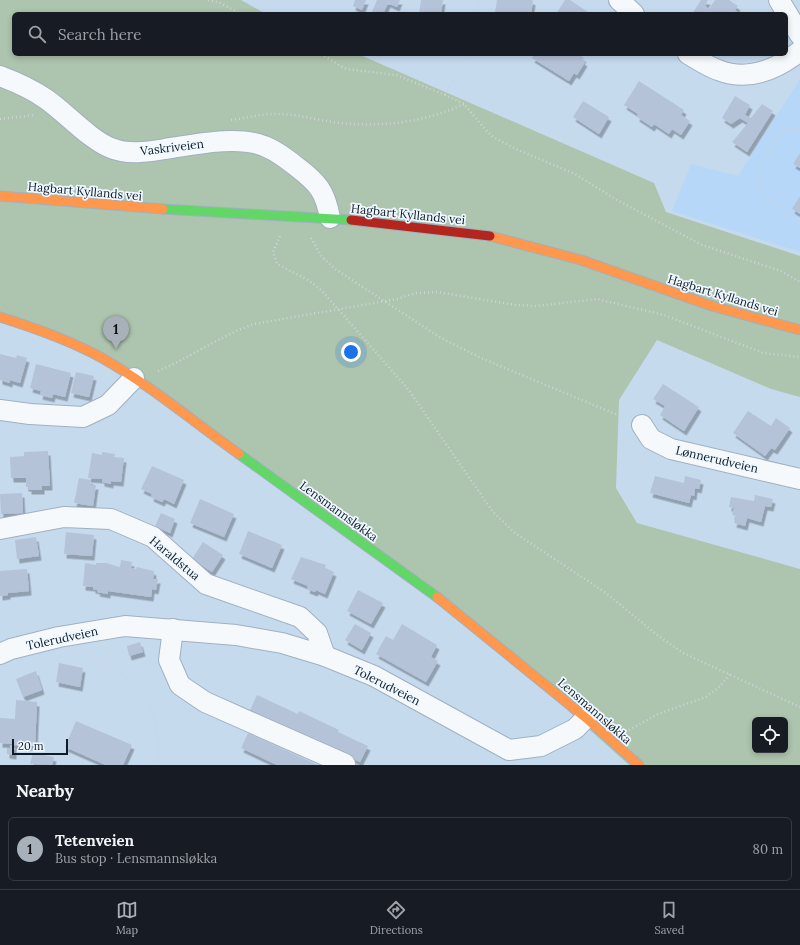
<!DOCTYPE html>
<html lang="en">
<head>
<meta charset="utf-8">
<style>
  :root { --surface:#171b24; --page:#242831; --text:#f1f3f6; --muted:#9ea1a6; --line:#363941; --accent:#a8b0b9 }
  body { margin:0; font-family:Lora,serif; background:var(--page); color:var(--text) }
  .controls { position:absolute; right:12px; bottom:12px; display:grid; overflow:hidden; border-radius:6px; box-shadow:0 2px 6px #0003 }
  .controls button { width:36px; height:36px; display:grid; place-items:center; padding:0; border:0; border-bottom:1px solid var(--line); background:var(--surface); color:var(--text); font:20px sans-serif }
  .scale { position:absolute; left:12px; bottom:10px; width:56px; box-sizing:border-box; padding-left:4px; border:2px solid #0e1c29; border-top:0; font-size:11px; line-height:14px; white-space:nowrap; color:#0e1c29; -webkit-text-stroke:3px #f0f8ff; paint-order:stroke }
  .you { position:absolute; left:351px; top:352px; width:14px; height:14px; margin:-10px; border:3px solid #fff; border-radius:50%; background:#1a73e8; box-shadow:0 0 0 6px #1a73e833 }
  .badge { display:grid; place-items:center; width:26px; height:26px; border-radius:50%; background:var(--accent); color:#111; font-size:13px; font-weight:700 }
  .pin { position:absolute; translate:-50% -33px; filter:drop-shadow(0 1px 2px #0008) }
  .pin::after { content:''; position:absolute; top:21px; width:14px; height:12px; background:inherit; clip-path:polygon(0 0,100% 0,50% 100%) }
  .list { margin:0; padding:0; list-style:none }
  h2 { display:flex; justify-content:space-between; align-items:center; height:52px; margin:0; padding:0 16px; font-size:17px }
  h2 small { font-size:13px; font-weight:400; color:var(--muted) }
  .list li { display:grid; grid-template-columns:26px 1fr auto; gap:12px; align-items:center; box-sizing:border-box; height:64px; margin:0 8px 8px; padding:0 8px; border:1px solid var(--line); border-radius:6px }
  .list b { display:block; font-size:15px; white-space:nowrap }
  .list p { margin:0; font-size:13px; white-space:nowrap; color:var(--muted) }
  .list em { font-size:13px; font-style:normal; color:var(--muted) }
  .icon { flex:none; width:22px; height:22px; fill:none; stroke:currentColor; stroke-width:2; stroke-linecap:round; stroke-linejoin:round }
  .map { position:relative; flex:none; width:800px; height:765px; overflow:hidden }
  .search { position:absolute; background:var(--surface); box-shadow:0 2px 6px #0003; left:12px; right:12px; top:12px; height:44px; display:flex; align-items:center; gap:10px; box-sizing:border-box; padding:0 14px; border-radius:6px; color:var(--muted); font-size:15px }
  .sheet { height:124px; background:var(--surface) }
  nav { display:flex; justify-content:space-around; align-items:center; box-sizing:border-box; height:56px; border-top:1px solid var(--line); background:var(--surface); font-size:11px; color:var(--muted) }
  nav a { display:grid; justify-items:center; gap:2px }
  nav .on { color:var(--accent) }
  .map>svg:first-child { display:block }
  .built { fill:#b6d7f7 }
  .green { fill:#adc4ae; fill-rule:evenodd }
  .building { fill:#b5c3d8; filter:url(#shadow) }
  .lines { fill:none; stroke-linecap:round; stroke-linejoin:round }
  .street-casing { stroke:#a0b0c0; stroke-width:22 }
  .fast-casing { stroke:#a0b0c0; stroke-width:11 }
  .slow-casing { stroke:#a0b0c0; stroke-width:11 }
  .jam-casing { stroke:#a0b0c0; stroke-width:11 }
  .path { stroke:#ced4da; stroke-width:2.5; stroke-dasharray:1 3; stroke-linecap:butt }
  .street { stroke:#f6f9fc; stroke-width:20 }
  .fast { stroke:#63d668; stroke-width:9 }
  .slow { stroke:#ff974d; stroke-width:9 }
  .jam { stroke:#b3261e; stroke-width:9 }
  .labels { text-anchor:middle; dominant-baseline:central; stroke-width:3.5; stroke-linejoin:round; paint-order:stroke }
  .street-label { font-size:12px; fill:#0e1c29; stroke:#f0f8ff }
</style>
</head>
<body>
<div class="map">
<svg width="800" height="765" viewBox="0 0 800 765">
  <defs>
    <filter id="shadow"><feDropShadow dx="2.5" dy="4.5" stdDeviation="0" flood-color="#0004"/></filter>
  </defs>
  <rect width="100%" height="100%" fill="#c6daee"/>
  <!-- built -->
  <path class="built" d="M800,79V252L672,211L691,164L738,176Z"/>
  <!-- green -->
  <path class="green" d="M0,0H241L266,14H14V54H358L654,183L666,212L800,256V397L771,389L657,340L619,400L616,488L637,523L800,569V765H629L452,607L125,373L0,316ZM755,720H785V750H755Z"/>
  <!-- building -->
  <g class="building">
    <path d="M355,0H366L362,10L353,6Z"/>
    <path d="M377,0H400L397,7L388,3L383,14H371Z"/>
    <path d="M421,0H443L441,14H419Z"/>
    <path d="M497,0H531L533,1L531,14H501L502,12H495Z"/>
    <path d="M565,0H570L588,12L587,14H556Z"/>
    <path d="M701,0H708L705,6L709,9L715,0H729L738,6L735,10L740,14H692Z"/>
    <path d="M535,54H578L584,58L582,60L585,62L577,75L574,73L569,81L532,58Z"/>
    <path d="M639,81L684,110L681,115L690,121L681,135L672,129L669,134L654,124L652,127L637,117L638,114L624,105Z"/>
    <path d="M735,96L750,105L745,115L751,118L762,104L773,111L747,152L732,142L748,123L740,118L731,124L722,118Z"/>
    <path d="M583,101L609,117L599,134L573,117Z"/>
    <path d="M800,153V168L793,164Z"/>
    <path d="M800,196V214L792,209Z"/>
    <path d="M0,354L16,358L17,355L27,358L20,383L10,380V383L0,380Z"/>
    <path d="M36,364L71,373L65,397L53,394L52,398L40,395L41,391L30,388Z"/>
    <path d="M76,372L94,376L89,397L71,393Z"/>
    <path d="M663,384L699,407L684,431L660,415L665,406L653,399Z"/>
    <path d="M748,411L771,426L776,418L790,428L775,450L771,448L765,456L733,433Z"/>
    <path d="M48,451L50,486H42V490H29V487H26V478H11L10,457L24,456V452Z"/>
    <path d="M102,452L115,454L114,457L124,458L121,482L111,481V484L102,482V479L88,478L92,453L102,455Z"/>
    <path d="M152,466L184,480L174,504L164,499L162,502L151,497L152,494L141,489Z"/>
    <path d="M655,476L684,483L685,476L701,480L699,489L695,488L694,496L691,495L689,503L650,493Z"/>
    <path d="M79,478L91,480L90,485H96L93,506L74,503Z"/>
    <path d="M22,493L23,513L1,514L0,494Z"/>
    <path d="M755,495L773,499L771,507L765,506L761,522L747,518L745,526L734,523L736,516L732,515L734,508L729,507L731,497L754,501Z"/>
    <path d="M200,499L234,514L224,537L190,523Z"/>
    <path d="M161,513L175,519L170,533L155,526Z"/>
    <path d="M248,531L282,545L272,568L239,554Z"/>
    <path d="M66,532L94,535L92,556L64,554Z"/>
    <path d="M36,537L39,556L17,559L15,540Z"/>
    <path d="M203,542L223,555L212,572L192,559Z"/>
    <path d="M301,557L326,565L325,568L334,572L325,594L316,590L315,592L307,589L308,586L291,579Z"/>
    <path d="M121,560L132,562L131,568L136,569L137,567L154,571L153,579H158L156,590L152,589L151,597L108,591V594L97,592L98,590L93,589V587L83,586L85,563L96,565V563H106L120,567Z"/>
    <path d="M27,569L29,591L8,593V595L0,596V571Z"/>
    <path d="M358,590L383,603L371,624L347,611Z"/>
    <path d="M355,624L371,633L362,650L345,640Z"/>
    <path d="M402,624L437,645L431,657L438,661L426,682L376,654L386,636L393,640Z"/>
    <path d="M140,642L143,652L129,656L127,646Z"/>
    <path d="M59,663L83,668L80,687L56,682Z"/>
    <path d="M36,671L42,690L23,697L16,679Z"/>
    <path d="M257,695L298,714L299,711L339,730L338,732L368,746L360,762L250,710Z"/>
    <path d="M16,700L37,702L35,746L14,745V755L7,754V748H10V745H13V744L0,743V718L15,719Z"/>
    <path d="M76,721L132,745L123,765H106L65,747Z"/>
    <path d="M248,733L318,765H277L241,748Z"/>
    <path d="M33,753L54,757L52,765L30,764Z"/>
  </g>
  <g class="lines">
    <!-- street casing -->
    <g class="street-casing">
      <g id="street">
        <path d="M619,0L634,14"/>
        <path d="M779,0L800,35"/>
        <path d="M688,54C697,59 707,66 718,70C748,82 776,70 800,51"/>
        <path d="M0,76C16,82 32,89 46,99C65,112 90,140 111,148C128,155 147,152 165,149C193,145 236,135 264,146C275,150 287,159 297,167C318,183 325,191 330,218"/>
        <path d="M0,410L30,414L83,417L108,405L134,378"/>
        <path d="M642,425L651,439L671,449L800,479"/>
        <path d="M0,529L64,517L111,519L153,537L206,584L300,617L317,633L325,656"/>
        <path d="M173,629L169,660L180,685L205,702L345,764"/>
        <path d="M0,654L11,649L59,637L125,626L236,635L282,643L325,656L374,676L509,750L541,746L575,729L586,718"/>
      </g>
    </g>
    <!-- fast casing -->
    <g class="fast-casing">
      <g id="fast">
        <path d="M163,209L351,220"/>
        <path d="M239,454L437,597"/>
      </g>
    </g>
    <!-- slow casing -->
    <g class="slow-casing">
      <g id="slow">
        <path d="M0,196L163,209"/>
        <path d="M490,236L581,260L712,306L800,330"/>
        <path d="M0,317C35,328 70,340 102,358C150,385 194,422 239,454"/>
        <path d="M437,597L586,718L639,765"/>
      </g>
    </g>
    <!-- jam casing -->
    <g class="jam-casing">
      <path id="jam" d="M351,220L490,236"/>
    </g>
    <!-- path -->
    <g class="path">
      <path d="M208,0L220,3L241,14"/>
      <path d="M259,14L263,0"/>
      <path d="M478,14L479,0"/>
      <path d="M321,54L346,69L396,75L445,95L464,104L485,129L493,137L516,149L575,174L617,200L702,245L781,271L800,282"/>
      <path d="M445,95L466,54"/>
      <path d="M0,119L35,115"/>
      <path d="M231,120C244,118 257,115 270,114C292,113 312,119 333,122C377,128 424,123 464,104"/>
      <path d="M800,131L795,128L782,131L758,169L756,180L767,197L800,223"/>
      <path d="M280,236L273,252L277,264L308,280L321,290L337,308L408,389L493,512L515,533L606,593L656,634L683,653L800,707"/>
      <path d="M311,238L322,257L335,269L441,338L481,358L625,418"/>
      <path d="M158,371C191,357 220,336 254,324L397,299L416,293L438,292L515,305L536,306L597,299L664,315L763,353L800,357"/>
      <path d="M85,653L134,681L151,707L158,739V765"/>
      <path d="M629,730L658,714L706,697L720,686L730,674"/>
    </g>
    <!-- street -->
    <use href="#street" class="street"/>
    <!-- fast -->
    <use href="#fast" class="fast"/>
    <!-- slow -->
    <use href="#slow" class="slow"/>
    <!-- jam -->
    <use href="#jam" class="jam"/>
  </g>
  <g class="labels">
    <!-- street labels -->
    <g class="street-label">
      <text transform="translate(172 147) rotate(-7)">Vaskriveien</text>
      <text transform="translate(85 191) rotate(5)">Hagbart Kyllands vei</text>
      <text transform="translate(408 214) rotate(6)">Hagbart Kyllands vei</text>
      <text transform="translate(723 295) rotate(17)">Hagbart Kyllands vei</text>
      <text transform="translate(717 459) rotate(13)">Lønnerudveien</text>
      <text transform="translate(339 511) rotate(36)">Lensmannsløkka</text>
      <text transform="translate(175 558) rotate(40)">Haraldstua</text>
      <text transform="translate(62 638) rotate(-12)">Tolerudveien</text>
      <text transform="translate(387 685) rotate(27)">Tolerudveien</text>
      <text transform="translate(595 711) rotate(41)">Lensmannsløkka</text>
    </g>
  </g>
</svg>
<div class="controls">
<button><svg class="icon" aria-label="locate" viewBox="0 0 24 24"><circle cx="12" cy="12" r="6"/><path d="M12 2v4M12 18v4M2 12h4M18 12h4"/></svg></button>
</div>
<div class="scale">20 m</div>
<div class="you"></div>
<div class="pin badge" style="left:116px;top:349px">1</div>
<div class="search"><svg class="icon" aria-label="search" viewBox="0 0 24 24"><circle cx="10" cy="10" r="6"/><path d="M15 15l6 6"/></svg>Search here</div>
</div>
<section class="sheet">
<h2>Nearby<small></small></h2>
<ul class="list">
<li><span class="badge">1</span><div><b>Tetenveien</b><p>Bus stop · Lensmannsløkka</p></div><em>80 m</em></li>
</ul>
</section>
<nav>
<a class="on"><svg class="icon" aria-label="map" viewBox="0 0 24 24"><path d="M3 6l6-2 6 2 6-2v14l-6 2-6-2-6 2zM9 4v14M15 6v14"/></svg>Map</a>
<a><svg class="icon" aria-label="directions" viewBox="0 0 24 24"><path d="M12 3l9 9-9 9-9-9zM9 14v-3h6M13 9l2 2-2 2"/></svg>Directions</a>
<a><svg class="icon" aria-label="saved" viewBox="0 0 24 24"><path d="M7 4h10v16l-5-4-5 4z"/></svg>Saved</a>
</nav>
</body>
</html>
